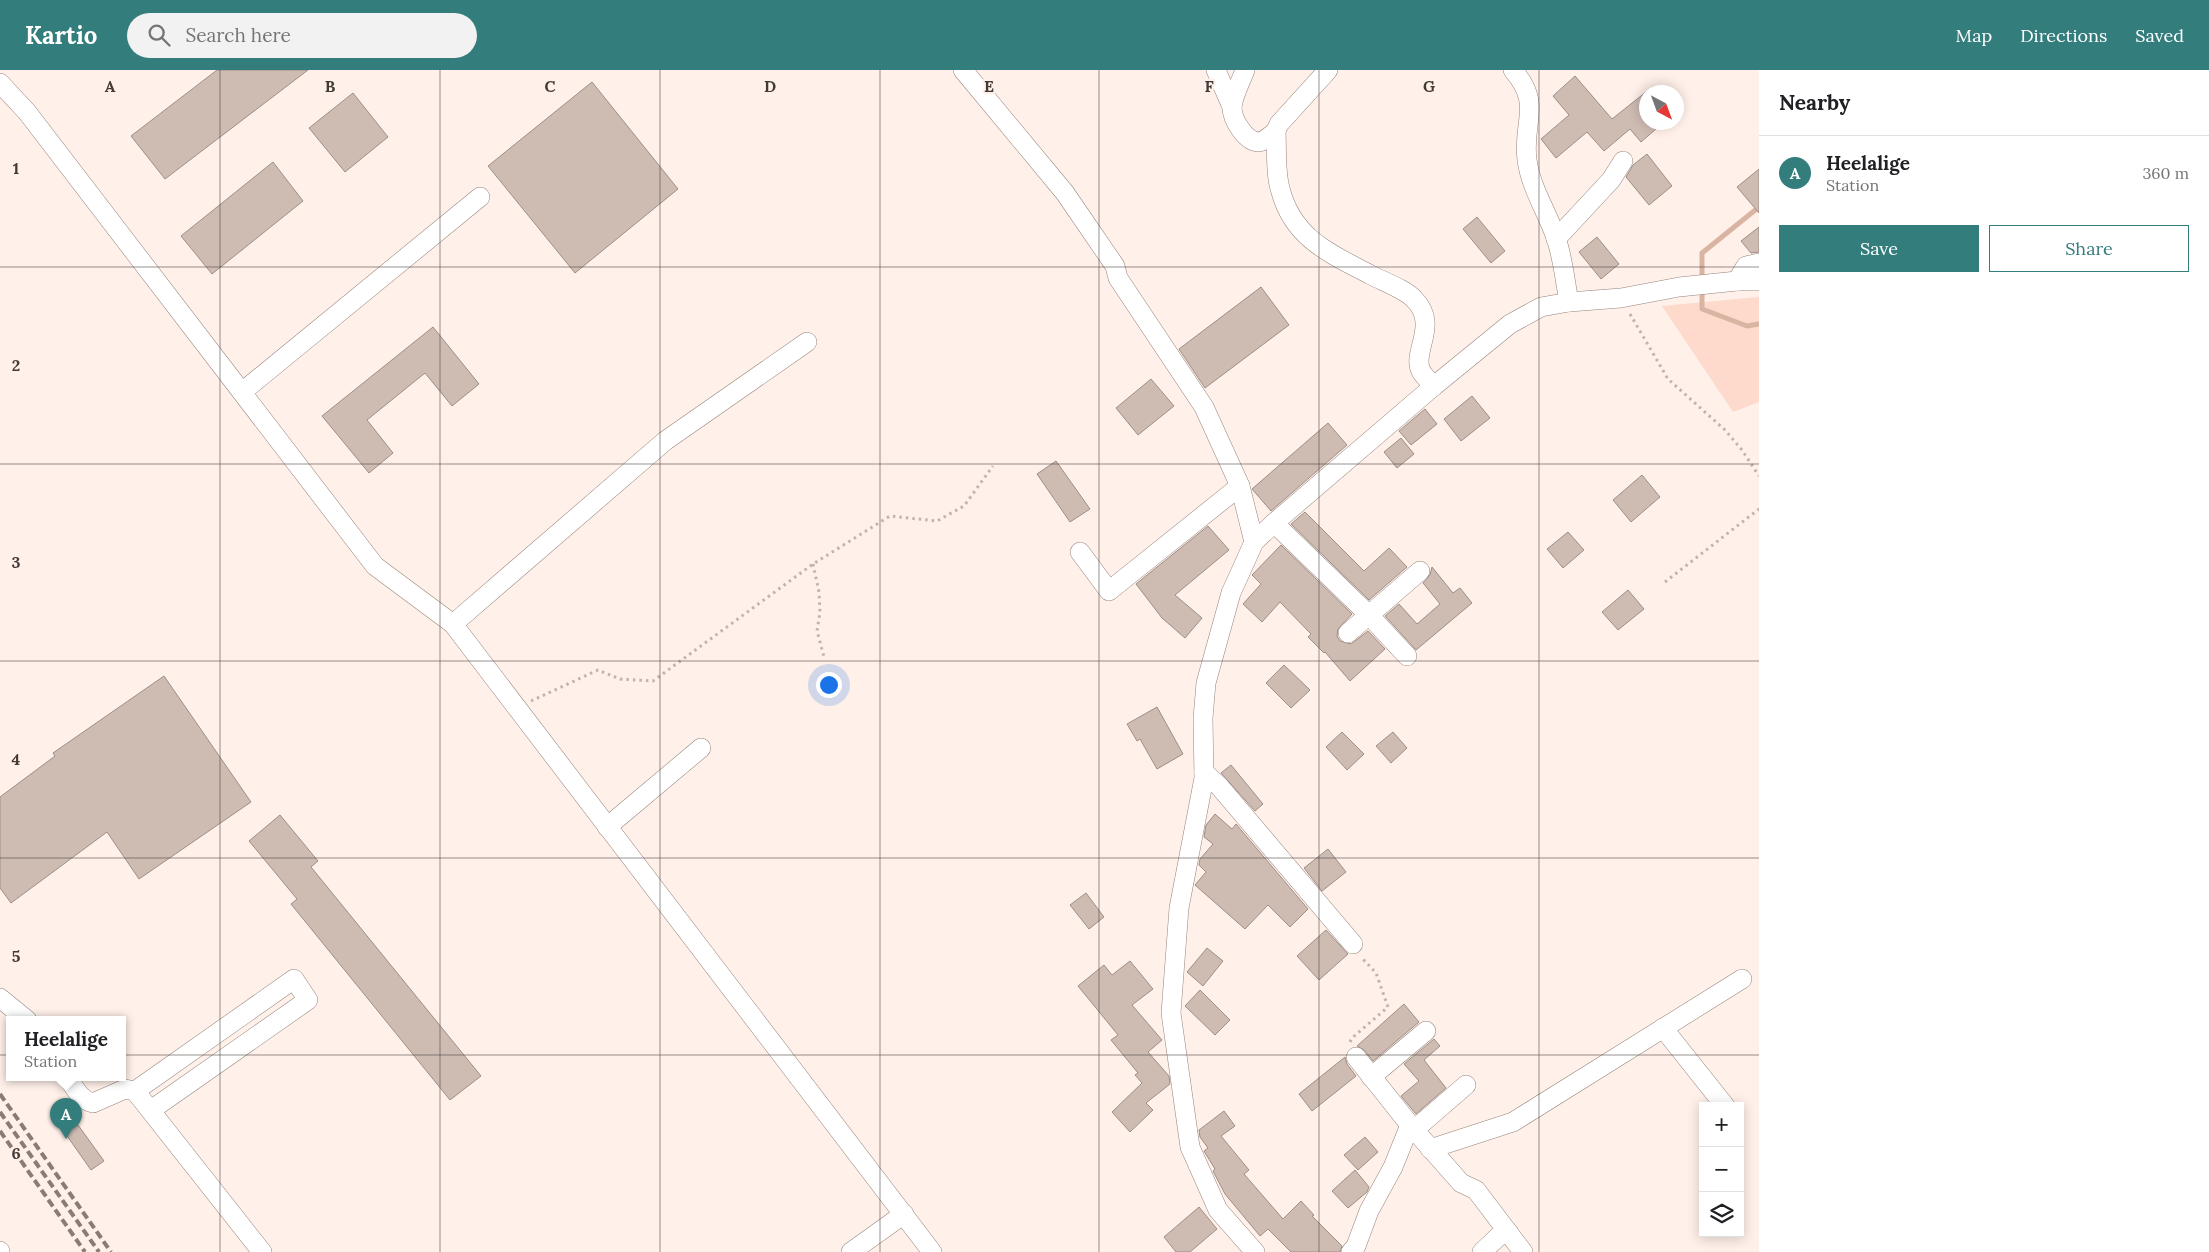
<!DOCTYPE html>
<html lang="en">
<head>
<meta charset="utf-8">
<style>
  :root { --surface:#fff; --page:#f2f2f2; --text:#202124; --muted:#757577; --line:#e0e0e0; --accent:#347d7d }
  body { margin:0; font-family:Lora,serif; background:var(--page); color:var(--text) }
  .controls { position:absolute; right:15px; bottom:15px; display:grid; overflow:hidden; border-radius:0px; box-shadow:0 2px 12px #0003 }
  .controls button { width:45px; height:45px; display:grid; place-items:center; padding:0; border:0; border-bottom:1px solid var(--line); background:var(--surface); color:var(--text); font:25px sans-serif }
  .compass { position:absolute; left:1639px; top:15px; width:45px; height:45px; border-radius:50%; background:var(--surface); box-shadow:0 2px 12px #0003; rotate:139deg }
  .you { position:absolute; left:828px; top:614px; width:18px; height:18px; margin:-12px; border:4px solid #fff; border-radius:50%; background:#1a73e8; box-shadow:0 0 0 8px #1a73e833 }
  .badge { display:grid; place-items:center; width:32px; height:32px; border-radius:50%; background:var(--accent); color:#fff; font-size:16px; font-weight:700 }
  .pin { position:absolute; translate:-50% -41px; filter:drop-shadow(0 1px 2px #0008) }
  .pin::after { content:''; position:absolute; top:26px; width:18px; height:15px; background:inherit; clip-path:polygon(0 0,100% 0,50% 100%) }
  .popup { position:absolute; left:6px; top:946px; width:120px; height:65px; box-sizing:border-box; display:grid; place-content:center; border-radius:0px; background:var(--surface); filter:drop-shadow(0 1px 4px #0005); font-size:16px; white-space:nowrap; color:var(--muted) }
  .popup b { font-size:19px; color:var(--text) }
  .popup::after { content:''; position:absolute; left:50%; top:100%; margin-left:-10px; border:10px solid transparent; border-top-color:var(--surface) }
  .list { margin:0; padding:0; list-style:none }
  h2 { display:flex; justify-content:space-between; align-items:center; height:65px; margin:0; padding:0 20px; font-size:21px }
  h2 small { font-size:16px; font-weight:400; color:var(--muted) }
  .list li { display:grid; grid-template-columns:32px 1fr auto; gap:15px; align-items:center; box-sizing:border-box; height:75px; padding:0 20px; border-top:1px solid var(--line) }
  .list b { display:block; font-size:19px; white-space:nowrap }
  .list p { margin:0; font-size:16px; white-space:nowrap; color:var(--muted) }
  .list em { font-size:16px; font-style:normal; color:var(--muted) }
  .actions { display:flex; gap:10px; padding:15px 20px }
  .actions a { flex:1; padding:11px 0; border:1px solid var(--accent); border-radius:0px; text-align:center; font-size:18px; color:var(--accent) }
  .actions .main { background:var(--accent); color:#fff }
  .icon { flex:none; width:28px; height:28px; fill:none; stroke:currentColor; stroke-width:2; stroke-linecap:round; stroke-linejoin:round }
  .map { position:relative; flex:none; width:1759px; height:1182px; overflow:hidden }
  header { display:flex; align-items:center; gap:30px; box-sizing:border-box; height:70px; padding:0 25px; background:var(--accent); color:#fff }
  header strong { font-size:24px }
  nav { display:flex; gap:28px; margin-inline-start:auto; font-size:18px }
  .search { width:350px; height:45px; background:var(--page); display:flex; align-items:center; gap:12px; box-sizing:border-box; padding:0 18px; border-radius:28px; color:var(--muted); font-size:19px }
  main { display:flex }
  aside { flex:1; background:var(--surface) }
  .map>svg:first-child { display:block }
  .green { fill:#fddacb }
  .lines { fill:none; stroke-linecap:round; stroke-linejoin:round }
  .stream { stroke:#dab4a3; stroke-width:5 }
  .building { fill:#cebcb3; stroke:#9f8e86 }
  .minor-casing { stroke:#95847d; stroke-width:20 }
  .path { stroke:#c1b4ae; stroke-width:3; stroke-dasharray:2.5 4; stroke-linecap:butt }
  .minor { stroke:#fff; stroke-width:19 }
  .rail { stroke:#877c78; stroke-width:4; stroke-dasharray:8 4; stroke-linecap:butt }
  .grid { fill:none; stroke:#423a37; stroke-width:1; stroke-opacity:0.55 }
  .grid-label { font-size:16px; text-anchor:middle; font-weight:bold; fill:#423a37; stroke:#fff0e9; stroke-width:4.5; stroke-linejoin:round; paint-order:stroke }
</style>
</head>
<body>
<header>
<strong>Kartio</strong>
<div class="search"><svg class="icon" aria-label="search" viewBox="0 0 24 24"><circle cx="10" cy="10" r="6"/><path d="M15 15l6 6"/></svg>Search here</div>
<nav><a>Map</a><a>Directions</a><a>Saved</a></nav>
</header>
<main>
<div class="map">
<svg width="1759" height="1182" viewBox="0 0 1759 1182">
  <rect width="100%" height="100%" fill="#fff0e9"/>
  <!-- green -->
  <path class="green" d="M1759,227V332L1733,342L1662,236Z"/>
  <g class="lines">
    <!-- stream -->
    <path class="stream" d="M1759,137L1702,183V239L1747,256L1759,254"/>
  </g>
  <!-- building -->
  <g class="building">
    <path d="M217,0H308L165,109L131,66Z"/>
    <path d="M1575,6L1612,49L1646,22V52H1664L1641,72L1630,59L1604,81L1587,62L1556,88L1541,69L1569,45L1553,26Z"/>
    <path d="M592,12L678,119L575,203L488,96Z"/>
    <path d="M353,23L388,67L345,102L309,58Z"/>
    <path d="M1647,84L1672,116L1649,135L1626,107L1633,95Z"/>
    <path d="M273,92L303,131L212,204L181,166Z"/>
    <path d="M1759,99V143L1737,117Z"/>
    <path d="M1477,147L1505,181L1491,193L1463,159Z"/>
    <path d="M1759,157V182L1751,183L1741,171Z"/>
    <path d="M1597,167L1619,194L1601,209L1579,182Z"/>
    <path d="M1261,217L1289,255L1205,318L1179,279Z"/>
    <path d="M433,257L479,314L452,336L425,303L367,350L393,383L369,403L322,346Z"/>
    <path d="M1151,309L1174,336L1138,365L1116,338Z"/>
    <path d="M1472,326L1490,348L1461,371L1444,349Z"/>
    <path d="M1425,339L1437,354L1411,375L1399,361Z"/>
    <path d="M1328,353L1347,375L1271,441L1252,419Z"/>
    <path d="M1401,368L1414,384L1397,398L1384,382Z"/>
    <path d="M1056,391L1090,439L1070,452L1037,404Z"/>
    <path d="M1642,405L1660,427L1631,452L1613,430Z"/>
    <path d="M1305,442L1364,501L1389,478L1407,497L1369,530L1291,454Z"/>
    <path d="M1208,456L1229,480L1175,525L1202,548L1185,568L1162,548L1136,514Z"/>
    <path d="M1568,462L1584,480L1563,498L1547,479Z"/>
    <path d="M1281,475L1352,544L1338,559L1337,566L1340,571L1351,574L1368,561L1385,579L1350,611L1325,582L1324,583L1308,567L1311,564L1280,532L1262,552L1243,534L1261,514L1252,505Z"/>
    <path d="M1432,497L1453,523L1460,518L1472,533L1416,580L1385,546L1399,534L1417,554L1440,534L1423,513L1430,505Z"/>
    <path d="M1628,520L1644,539L1618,560L1602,542Z"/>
    <path d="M1284,595L1310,620L1291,638L1266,613Z"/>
    <path d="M164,606L251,732L139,809L107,762L11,833L0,818V727L55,686L53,683Z"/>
    <path d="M1157,637L1183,684L1157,699L1140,669L1137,671L1127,654Z"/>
    <path d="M1342,662L1364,684L1347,700L1326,677Z"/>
    <path d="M1393,662L1407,678L1391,693L1376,676Z"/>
    <path d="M1231,695L1263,734L1255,741L1221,703Z"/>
    <path d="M1215,744L1232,759L1236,754L1308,839L1290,857L1268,835L1245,859L1195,815L1206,802L1199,795L1200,789L1213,774L1204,767L1206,755Z"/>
    <path d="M280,745L318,791L311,797L481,1006L450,1030L291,834L297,829L249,771Z"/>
    <path d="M1328,779L1346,802L1322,821L1304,798Z"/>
    <path d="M1086,823L1104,847L1089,859L1070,835Z"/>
    <path d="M1326,860L1348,884L1319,910L1297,886Z"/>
    <path d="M1207,878L1223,891L1203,916L1187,902Z"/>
    <path d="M1130,891L1153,919L1132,935L1162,970L1148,982L1169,1006L1170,1014L1146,1033L1153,1040L1130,1062L1112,1042L1142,1013L1135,1005L1138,1003L1111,970L1118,965L1078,916L1104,895L1112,905Z"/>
    <path d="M1200,920L1230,950L1215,965L1185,936Z"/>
    <path d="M1404,934L1419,952L1373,991L1364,980L1357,976Z"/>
    <path d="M1434,969L1440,976L1424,990L1446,1018L1416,1044L1401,1026L1419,1011L1404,994Z"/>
    <path d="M1345,987L1347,994L1356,1006L1312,1041L1299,1024Z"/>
    <path d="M65,1037L104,1091L91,1100L53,1046Z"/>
    <path d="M1224,1041L1235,1056L1221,1066L1249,1100L1244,1104L1283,1149L1301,1131L1314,1145L1312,1146L1342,1176L1340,1182H1291L1268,1159L1260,1166L1225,1124L1213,1101L1215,1099L1204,1081L1208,1078L1200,1067L1199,1060Z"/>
    <path d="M1365,1067L1378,1082L1358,1100L1344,1085Z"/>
    <path d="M1355,1100L1369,1117L1367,1122L1348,1138L1332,1121Z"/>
    <path d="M1199,1137L1217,1159L1190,1182H1176L1164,1167Z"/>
  </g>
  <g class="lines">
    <!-- minor casing -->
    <g class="minor-casing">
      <g id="minor">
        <path d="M963,0L1065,123L1115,196L1118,208L1204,337L1240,416L1254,472"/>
        <path d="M1216,0L1232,37"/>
        <path d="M1245,0C1241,11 1233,26 1232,37C1232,50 1246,72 1259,72C1265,71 1271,65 1276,61"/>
        <path d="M1328,0L1279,54L1276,61C1277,81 1275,104 1281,122C1294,169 1331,184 1371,205C1382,211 1405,219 1414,229C1440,255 1411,282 1421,301C1424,307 1430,311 1434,316"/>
        <path d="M1513,0C1543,35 1522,51 1527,90C1531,119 1547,141 1556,168C1563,188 1565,211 1569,232"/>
        <path d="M0,13L27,42L375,496L453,554L932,1182"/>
        <path d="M1556,169L1611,110L1623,91"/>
        <path d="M1737,211L1746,196L1759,193"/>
        <path d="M242,322L480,127"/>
        <path d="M1274,453L1368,544L1407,586"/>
        <path d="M1080,482L1109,521L1240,416"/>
        <path d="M453,554L665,371L807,272"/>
        <path d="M1348,563L1420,501"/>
        <path d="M1204,702L1219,716L1353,874"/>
        <path d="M607,757L701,678"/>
        <path d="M0,928L27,950"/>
        <path d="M1663,958L1725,1036"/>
        <path d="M1356,987L1410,1055L1461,1113L1476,1120L1523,1182"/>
        <path d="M1371,1007L1426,961"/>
        <path d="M68,1008C75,1018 80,1030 93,1033L125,1019L135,1021L262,1182"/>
        <path d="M135,1021L294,909L308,930L151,1040"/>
        <path d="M1414,1060L1466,1015"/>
        <path d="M1430,1079L1513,1052L1742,909"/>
        <path d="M0,1181V1182"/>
        <path d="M851,1182L904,1144"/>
        <path d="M1255,1182L1218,1140L1190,1077L1171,943L1179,838L1204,708L1203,648L1206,613L1231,523L1254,472L1274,453L1434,316L1510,254L1541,237L1569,232L1621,228L1679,217L1737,211H1759"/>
        <path d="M1351,1182L1356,1176L1369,1141L1393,1097L1410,1055"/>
        <path d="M1482,1182L1499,1166L1509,1163"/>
      </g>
    </g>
    <!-- path -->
    <g class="path">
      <path d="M1630,244L1668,309L1725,360L1742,380L1759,406"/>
      <path d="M813,494L819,522L820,542L817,561L824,587"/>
      <path d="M1665,512L1759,439"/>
      <path d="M531,631L598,600L620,609L653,611L813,494L890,446L937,451L964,436L993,396"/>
      <path d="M1350,972L1352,968L1388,937L1376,903L1361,887"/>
    </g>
    <!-- minor -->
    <use href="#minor" class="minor"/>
    <!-- rail -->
    <g class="rail">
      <path d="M0,1024L111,1182"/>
      <path d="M0,1042L99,1182"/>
      <path d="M0,1061L85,1182"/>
    </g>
  </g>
  <!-- grid -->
  <path class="grid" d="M220,0V1182M440,0V1182M660,0V1182M880,0V1182M1099,0V1182M1319,0V1182M1539,0V1182M0,197H1759M0,394H1759M0,591H1759M0,788H1759M0,985H1759"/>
  <g class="grid-label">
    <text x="110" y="22">A</text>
    <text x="330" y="22">B</text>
    <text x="550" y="22">C</text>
    <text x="770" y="22">D</text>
    <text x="989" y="22">E</text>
    <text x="1209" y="22">F</text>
    <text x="1429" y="22">G</text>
    <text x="16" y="104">1</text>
    <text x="16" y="301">2</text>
    <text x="16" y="498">3</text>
    <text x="16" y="695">4</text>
    <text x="16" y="892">5</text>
    <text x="16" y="1089">6</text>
  </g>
</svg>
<div class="controls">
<button>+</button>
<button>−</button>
<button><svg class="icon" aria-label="layers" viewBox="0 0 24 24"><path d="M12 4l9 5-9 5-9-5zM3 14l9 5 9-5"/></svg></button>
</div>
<svg class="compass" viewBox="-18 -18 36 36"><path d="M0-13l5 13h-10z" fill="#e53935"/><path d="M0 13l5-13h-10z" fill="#757577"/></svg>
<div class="you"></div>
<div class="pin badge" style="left:66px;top:1069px">A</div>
<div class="popup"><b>Heelalige</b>Station</div>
</div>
<aside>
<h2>Nearby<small></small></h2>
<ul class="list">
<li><span class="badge">A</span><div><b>Heelalige</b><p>Station</p></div><em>360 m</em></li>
</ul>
<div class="actions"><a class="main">Save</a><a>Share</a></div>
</aside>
</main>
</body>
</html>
